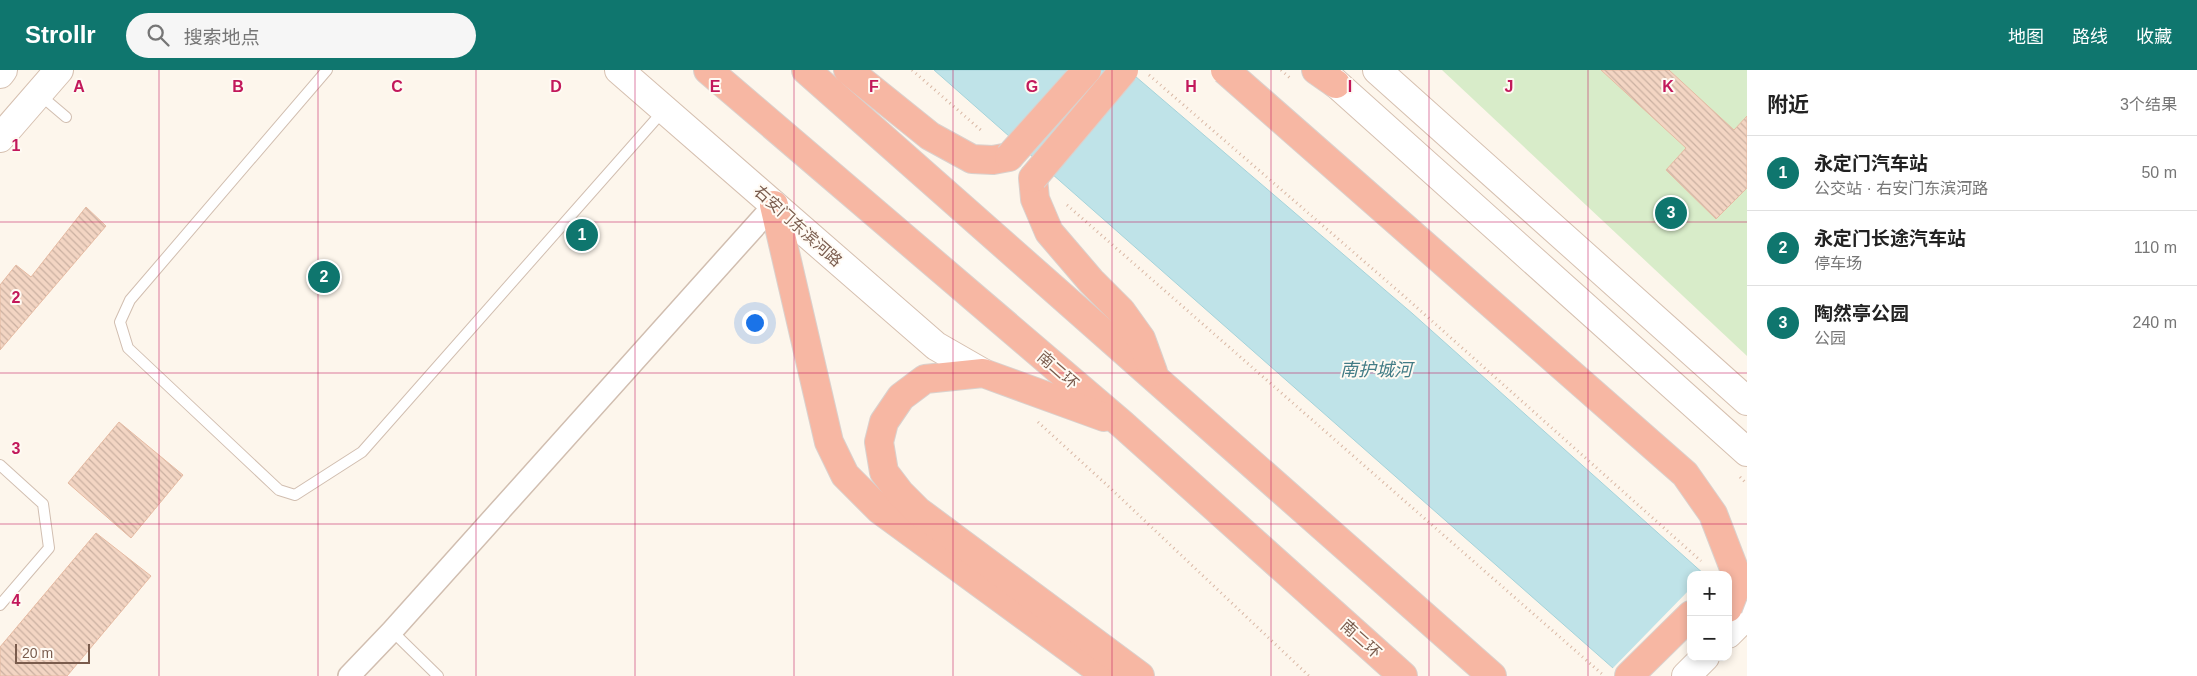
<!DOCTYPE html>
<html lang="zh">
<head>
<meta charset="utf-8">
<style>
  :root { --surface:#fff; --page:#f6f6f6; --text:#222; --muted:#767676; --line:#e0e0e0; --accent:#0f766e }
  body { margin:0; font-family:Helvetica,"Noto Sans SC",sans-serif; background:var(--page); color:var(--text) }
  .controls { position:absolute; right:15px; bottom:15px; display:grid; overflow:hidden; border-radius:10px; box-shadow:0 2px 8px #0003 }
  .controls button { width:45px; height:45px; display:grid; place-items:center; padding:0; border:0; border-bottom:1px solid var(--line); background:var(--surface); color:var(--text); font:25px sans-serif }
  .scale { position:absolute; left:15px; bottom:12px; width:75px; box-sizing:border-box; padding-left:5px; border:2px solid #7a5c4d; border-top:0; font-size:14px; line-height:18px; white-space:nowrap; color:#7a5c4d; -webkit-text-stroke:4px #fffaf3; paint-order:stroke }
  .you { position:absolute; left:754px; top:252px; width:18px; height:18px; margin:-12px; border:4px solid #fff; border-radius:50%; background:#1a73e8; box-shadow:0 0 0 8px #1a73e833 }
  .badge { display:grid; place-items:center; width:32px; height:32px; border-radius:50%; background:var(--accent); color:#fff; font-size:16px; font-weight:700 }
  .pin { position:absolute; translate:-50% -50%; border:2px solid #fff; box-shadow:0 1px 5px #0006 }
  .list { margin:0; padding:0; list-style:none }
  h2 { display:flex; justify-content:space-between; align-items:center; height:65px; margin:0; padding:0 20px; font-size:21px }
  h2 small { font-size:16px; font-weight:400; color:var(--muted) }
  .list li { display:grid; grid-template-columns:32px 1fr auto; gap:15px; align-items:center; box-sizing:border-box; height:75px; padding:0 20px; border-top:1px solid var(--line) }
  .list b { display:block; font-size:19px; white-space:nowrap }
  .list p { margin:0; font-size:16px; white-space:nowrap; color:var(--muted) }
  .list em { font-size:16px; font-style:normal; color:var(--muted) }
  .icon { flex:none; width:28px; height:28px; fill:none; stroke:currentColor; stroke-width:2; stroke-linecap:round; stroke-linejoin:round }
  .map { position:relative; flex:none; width:1747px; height:606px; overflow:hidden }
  header { display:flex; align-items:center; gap:30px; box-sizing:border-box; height:70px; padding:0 25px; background:var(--accent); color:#fff }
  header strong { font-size:24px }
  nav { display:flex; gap:28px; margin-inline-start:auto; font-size:18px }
  .search { width:350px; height:45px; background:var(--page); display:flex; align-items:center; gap:12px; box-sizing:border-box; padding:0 18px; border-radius:28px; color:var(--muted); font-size:19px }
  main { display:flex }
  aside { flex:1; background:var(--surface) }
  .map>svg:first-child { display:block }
  .green { fill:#d8ecc9 }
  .water { fill:#bfe3e8; stroke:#a5d3da }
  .pier { fill:#fdf6ec }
  .building { fill:url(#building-back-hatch); stroke:#e6bba3 }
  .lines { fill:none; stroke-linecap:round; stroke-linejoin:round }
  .lane-casing { stroke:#d1beb0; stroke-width:12 }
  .street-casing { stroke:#d1beb0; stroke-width:24 }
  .secondary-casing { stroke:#d6c0b0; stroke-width:30 }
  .highway-casing { stroke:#dad1cd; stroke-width:30 }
  .path { stroke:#d9b8a5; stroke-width:3; stroke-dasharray:1 4; stroke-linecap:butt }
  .lane { stroke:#fff; stroke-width:10 }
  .street { stroke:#fff; stroke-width:21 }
  .secondary { stroke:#fff; stroke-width:28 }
  .highway { stroke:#f7b7a3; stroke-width:28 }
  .highway-bridge-casing { stroke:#dad1cd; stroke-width:30; stroke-linecap:butt }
  .highway-bridge { stroke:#f7b7a3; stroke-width:28 }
  .grid { fill:none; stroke:#c2185b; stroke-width:1; stroke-opacity:0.55 }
  .labels { text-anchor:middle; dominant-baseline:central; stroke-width:4; stroke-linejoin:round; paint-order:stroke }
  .street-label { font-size:16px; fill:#7a5c4d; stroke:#fffaf3 }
  .water-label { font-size:18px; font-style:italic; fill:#437c86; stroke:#fffaf3 }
  .grid-label { font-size:16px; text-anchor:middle; font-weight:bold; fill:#c2185b; stroke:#fffaf3; stroke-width:4; stroke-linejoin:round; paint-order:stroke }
</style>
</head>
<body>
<header>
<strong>Strollr</strong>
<div class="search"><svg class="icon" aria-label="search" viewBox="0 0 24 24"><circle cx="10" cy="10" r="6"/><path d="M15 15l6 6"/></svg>搜索地点</div>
<nav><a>地图</a><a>路线</a><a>收藏</a></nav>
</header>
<main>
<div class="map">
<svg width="1747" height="606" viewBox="0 0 1747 606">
  <defs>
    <pattern id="building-back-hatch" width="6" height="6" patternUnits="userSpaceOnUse" patternTransform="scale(1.25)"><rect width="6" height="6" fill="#f3d5c3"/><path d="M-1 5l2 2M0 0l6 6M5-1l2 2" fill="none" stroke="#cab0a1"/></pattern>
  </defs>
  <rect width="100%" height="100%" fill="#fdf6ec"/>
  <!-- green -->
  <path class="green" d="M1442,0H1747V286Z"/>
  <!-- water -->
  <path class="water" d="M934,0H1128L1413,244L1705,505H1691V587H1728L1747,606H1622Z"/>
  <!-- pier -->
  <path class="pier" d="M1691,518V587H1728V523L1747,539V606H1618L1611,600Z"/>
  <!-- building -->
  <g class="building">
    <path d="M1601,0H1669L1734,60L1747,46V118L1716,149L1666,100L1686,78Z"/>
    <path d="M86,137L106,156L0,280V215L16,195L31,207Z"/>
    <path d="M119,352L183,405L131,468L68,413Z"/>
    <path d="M96,463L151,506L67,606H0V577Z"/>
  </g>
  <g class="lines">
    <!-- lane casing -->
    <g class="lane-casing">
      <g id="lane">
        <path d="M327,0L130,230L120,252L128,278L279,420L295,425L362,382L664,40"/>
        <path d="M40,25L66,47"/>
        <path d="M0,395L43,434L49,478L0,535"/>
        <path d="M392,561L438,606"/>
      </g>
    </g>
    <!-- street casing -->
    <g class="street-casing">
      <path id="street" d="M349,606L392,561L774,135"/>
    </g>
    <!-- secondary casing -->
    <g class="secondary-casing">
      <g id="secondary">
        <path d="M619,0L936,276L983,303"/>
        <path d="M1321,0L1747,382"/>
        <path d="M1377,0L1747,331"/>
        <path d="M0,4L3,0"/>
        <path d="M0,68L59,0"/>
        <path d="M1728,564L1747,545"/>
        <path d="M1686,606L1705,587"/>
      </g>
    </g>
    <!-- highway casing -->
    <g class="highway-casing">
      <g id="highway">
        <path d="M708,0L1122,354L1403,606"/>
        <path d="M806,0L1492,606"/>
        <path d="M848,0L930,66L972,89L993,90L1009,87"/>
        <path d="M1316,0L1336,14"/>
        <path d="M1033,108L1035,129L1049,162L1091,211L1121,241L1141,269L1153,302"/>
        <path d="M774,135L829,372L845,405L880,440L1107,606"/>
        <path d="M1104,347L983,303L925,309L901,327L884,352L879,372L884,402L900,423L918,441L1140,606"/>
        <path d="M1629,606L1691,545"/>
      </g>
    </g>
    <!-- path -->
    <g class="path">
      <path d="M912,0L983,62"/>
      <path d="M1281,0L1290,8"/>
      <path d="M1149,5L1404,226L1701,491"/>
      <path d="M1067,135L1602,604"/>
      <path d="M1038,352L1108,416L1309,606"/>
      <path d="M1740,407L1747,414"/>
    </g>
    <!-- lane -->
    <use href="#lane" class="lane"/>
    <!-- street -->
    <use href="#street" class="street"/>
    <!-- secondary -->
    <use href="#secondary" class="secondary"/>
    <!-- highway -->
    <use href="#highway" class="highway"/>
    <!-- highway-bridge casing -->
    <g class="highway-bridge-casing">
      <g id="highway-bridge">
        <path d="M1225,0L1685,404L1713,444L1735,501V520L1728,538"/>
        <path d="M1009,87L1087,0"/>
        <path d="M1033,108L1124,0"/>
      </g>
    </g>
    <!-- highway-bridge -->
    <use href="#highway-bridge" class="highway-bridge"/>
  </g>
  <!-- grid -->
  <path class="grid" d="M159,0V606M318,0V606M476,0V606M635,0V606M794,0V606M953,0V606M1112,0V606M1271,0V606M1429,0V606M1588,0V606M0,152H1747M0,303H1747M0,454H1747"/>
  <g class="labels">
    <!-- street labels -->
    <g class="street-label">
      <text transform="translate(798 156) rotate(42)">右安门东滨河路</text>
      <text transform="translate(1058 300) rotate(41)">南二环</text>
      <text transform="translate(1361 569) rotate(42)">南二环</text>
    </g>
    <!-- water labels -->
    <g class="water-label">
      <text x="1376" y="300">南护城河</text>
    </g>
  </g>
  <g class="grid-label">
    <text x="79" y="22">A</text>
    <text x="238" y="22">B</text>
    <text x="397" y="22">C</text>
    <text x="556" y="22">D</text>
    <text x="715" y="22">E</text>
    <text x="874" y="22">F</text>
    <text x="1032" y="22">G</text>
    <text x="1191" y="22">H</text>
    <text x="1350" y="22">I</text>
    <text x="1509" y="22">J</text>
    <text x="1668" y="22">K</text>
    <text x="16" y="81">1</text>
    <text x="16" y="233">2</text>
    <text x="16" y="384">3</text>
    <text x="16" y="536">4</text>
  </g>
</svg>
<div class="controls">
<button>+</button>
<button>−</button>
</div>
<div class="scale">20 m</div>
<div class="you"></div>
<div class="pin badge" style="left:582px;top:165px">1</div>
<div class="pin badge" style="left:324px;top:207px">2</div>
<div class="pin badge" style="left:1671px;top:143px">3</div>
</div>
<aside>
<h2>附近<small>3个结果</small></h2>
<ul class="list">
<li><span class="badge">1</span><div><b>永定门汽车站</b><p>公交站 · 右安门东滨河路</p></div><em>50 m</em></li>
<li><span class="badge">2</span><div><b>永定门长途汽车站</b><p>停车场</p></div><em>110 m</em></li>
<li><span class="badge">3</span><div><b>陶然亭公园</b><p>公园</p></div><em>240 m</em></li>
</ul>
</aside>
</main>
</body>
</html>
